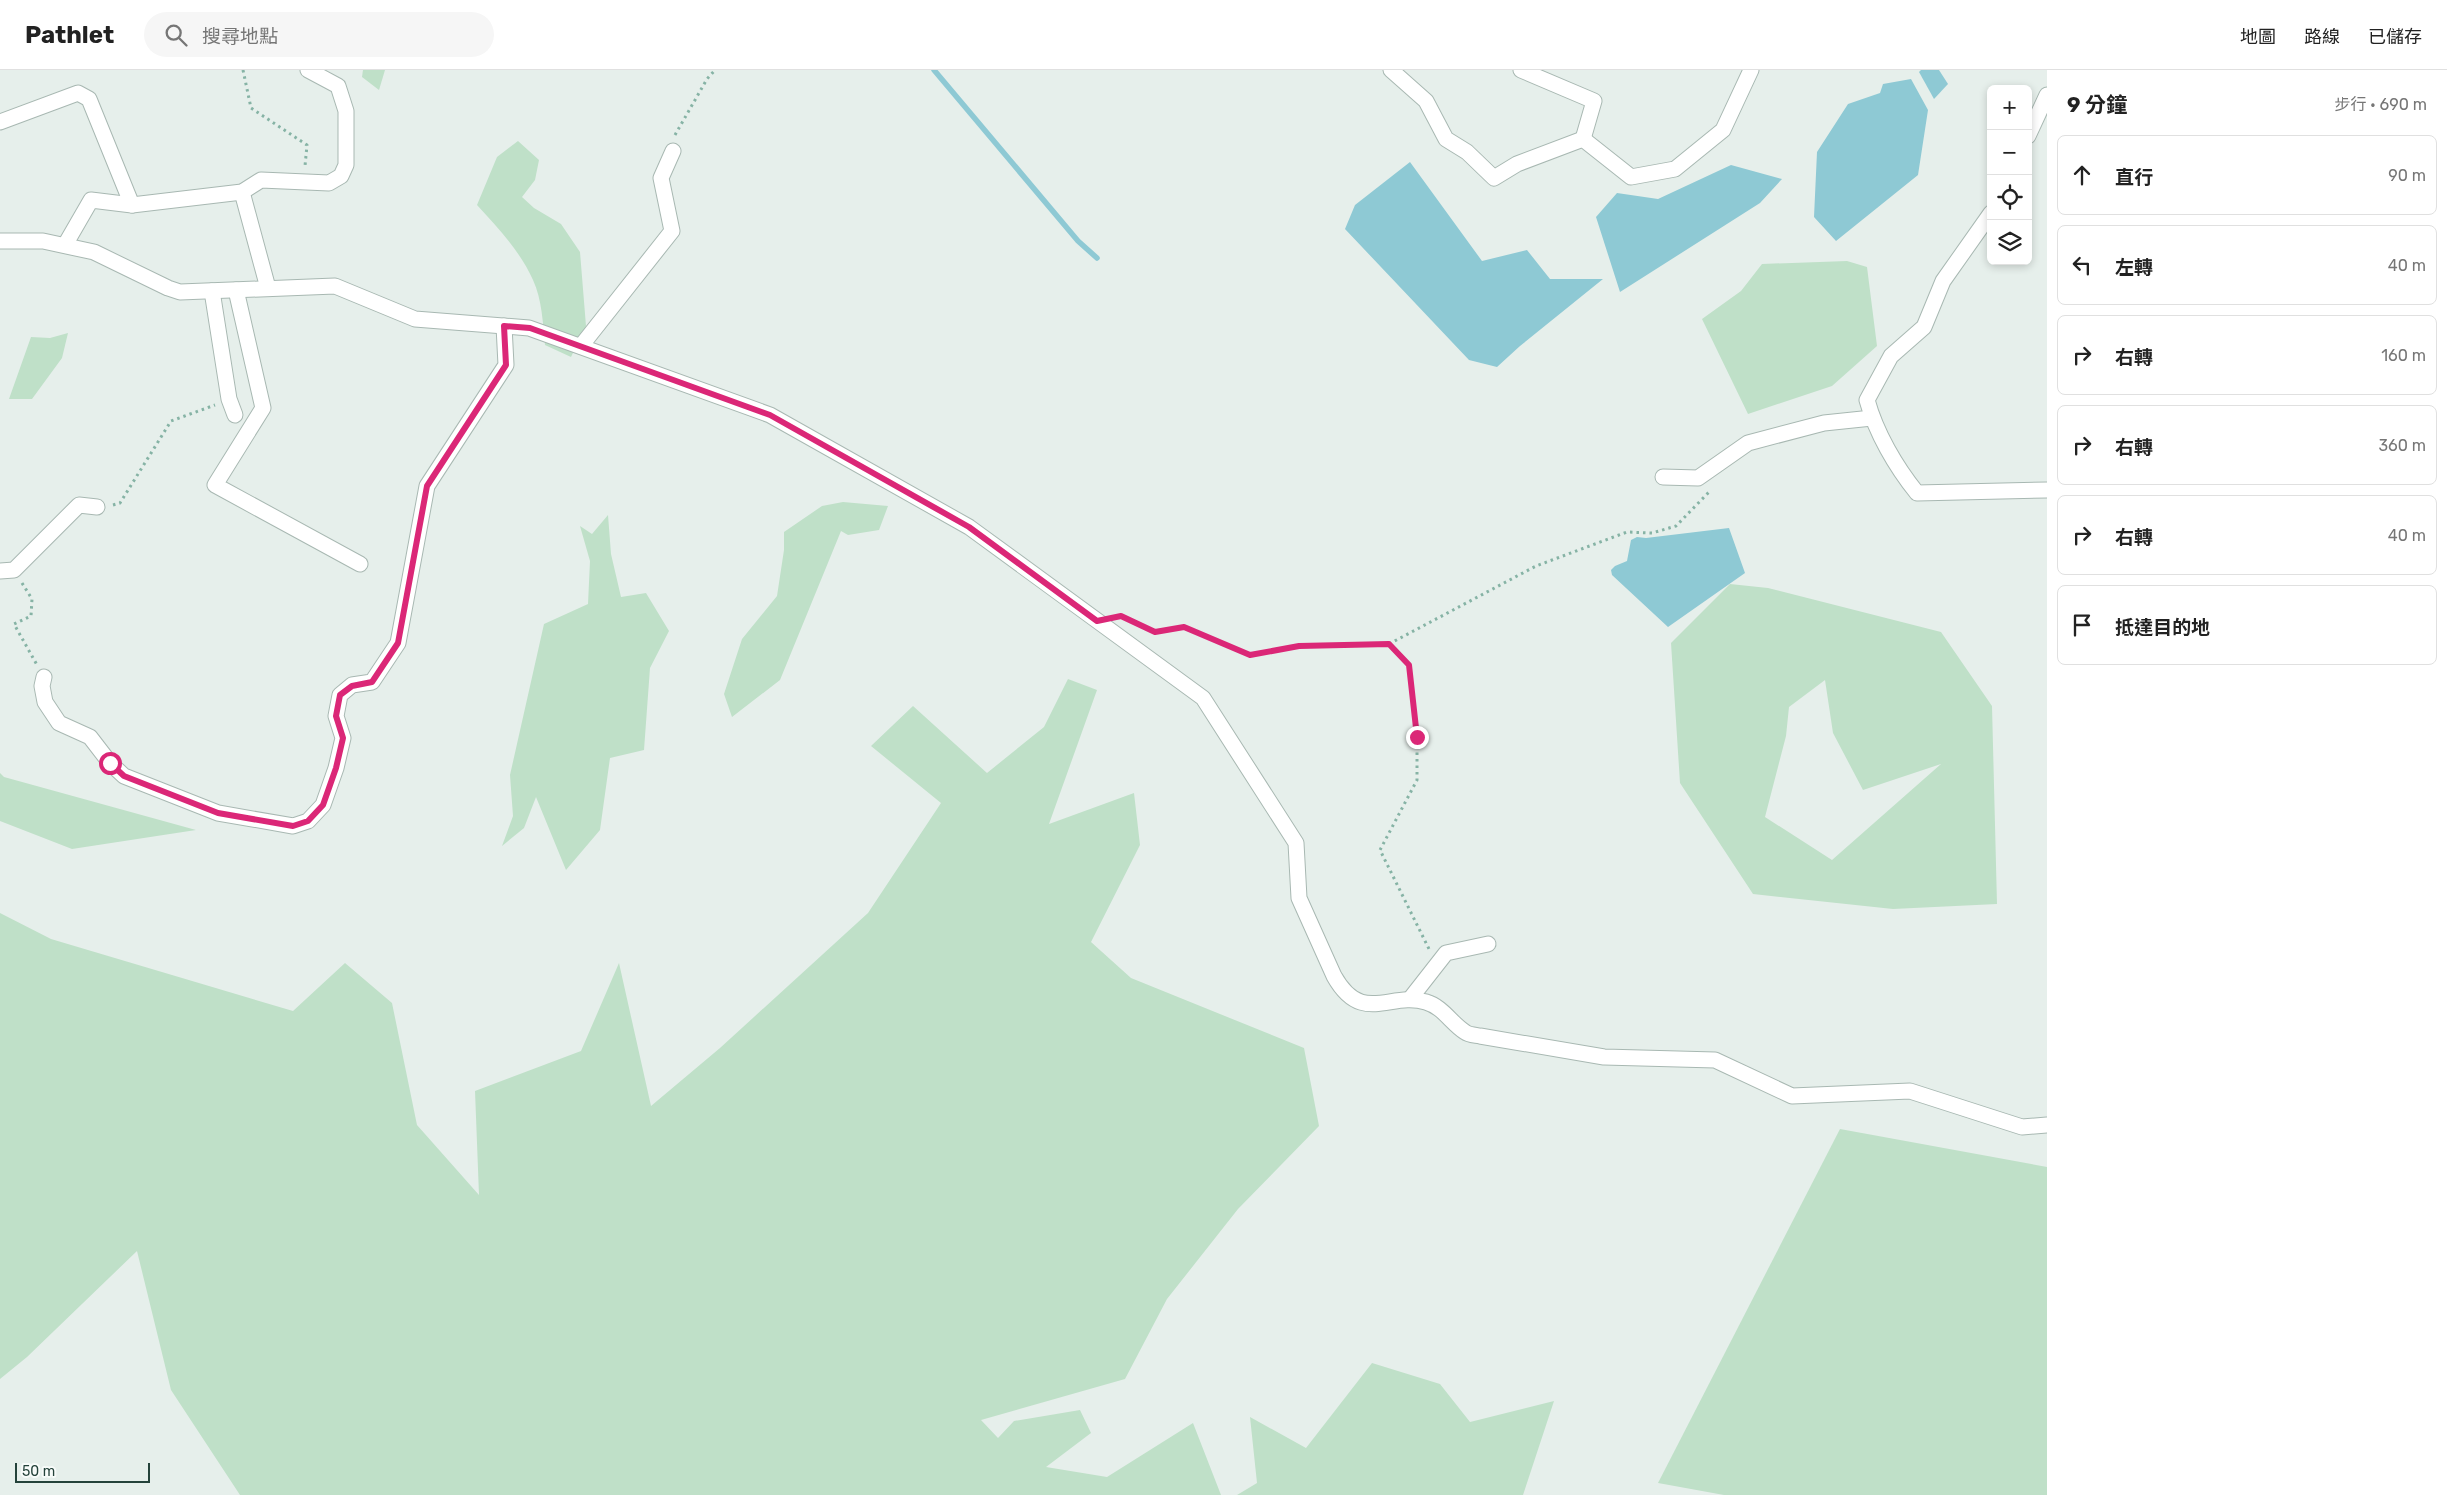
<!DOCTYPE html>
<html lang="zh-TW">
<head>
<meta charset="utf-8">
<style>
  :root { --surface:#fff; --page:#f6f6f6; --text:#222; --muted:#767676; --line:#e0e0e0 }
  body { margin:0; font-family:Rubik,"Noto Sans TC",sans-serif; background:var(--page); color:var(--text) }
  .controls { position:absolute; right:15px; top:15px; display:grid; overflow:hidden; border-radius:8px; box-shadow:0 2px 8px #0003 }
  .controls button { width:45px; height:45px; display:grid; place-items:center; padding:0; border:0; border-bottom:1px solid var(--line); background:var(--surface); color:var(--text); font:25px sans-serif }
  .scale { position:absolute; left:15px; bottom:12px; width:135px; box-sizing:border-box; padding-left:5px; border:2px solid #24423a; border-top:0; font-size:14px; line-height:18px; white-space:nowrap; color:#24423a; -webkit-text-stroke:4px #f7fbf9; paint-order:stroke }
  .stop { position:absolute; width:15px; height:15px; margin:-11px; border:4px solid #db2777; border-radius:50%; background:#fff }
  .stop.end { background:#db2777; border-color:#fff; box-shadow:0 1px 5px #0008 }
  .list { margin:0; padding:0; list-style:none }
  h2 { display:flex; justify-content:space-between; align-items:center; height:65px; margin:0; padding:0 20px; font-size:21px }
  h2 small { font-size:16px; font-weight:400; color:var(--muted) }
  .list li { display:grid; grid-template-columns:32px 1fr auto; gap:15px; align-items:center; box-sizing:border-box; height:80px; margin:0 10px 10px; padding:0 10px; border:1px solid var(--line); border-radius:8px }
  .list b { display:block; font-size:19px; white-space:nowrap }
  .list em { font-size:16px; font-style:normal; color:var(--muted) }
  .icon { flex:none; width:28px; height:28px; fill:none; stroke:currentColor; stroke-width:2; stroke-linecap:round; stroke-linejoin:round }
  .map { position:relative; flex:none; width:2047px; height:1425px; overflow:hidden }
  header { display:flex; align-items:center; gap:30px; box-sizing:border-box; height:70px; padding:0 25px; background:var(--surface); border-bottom:1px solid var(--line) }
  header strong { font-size:24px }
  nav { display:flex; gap:28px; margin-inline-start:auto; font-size:18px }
  .search { width:350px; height:45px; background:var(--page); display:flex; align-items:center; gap:12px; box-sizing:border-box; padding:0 18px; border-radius:28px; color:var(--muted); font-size:19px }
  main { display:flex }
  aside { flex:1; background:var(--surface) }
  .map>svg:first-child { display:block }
  .green { fill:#bfe0c8; fill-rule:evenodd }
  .water { fill:#8ec9d4 }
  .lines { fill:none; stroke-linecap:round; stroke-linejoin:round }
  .stream { stroke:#8ec9d4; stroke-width:5.5 }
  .minor-casing { stroke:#a8b8b2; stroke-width:17 }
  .path { stroke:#86b3a5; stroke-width:3; stroke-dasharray:2.5 4; stroke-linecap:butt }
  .minor { stroke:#fff; stroke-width:15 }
  .route { stroke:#db2777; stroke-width:6 }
</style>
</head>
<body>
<header>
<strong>Pathlet</strong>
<div class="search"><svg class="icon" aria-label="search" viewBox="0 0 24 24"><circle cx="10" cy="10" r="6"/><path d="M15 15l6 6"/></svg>搜尋地點</div>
<nav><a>地圖</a><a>路線</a><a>已儲存</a></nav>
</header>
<main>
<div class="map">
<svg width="2047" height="1425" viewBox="0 0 2047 1425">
  <rect width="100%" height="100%" fill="#e6efeb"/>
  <!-- green -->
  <g class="green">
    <path d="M363,0H385L379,20L362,7Z"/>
    <path d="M518,71L539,90L535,110L522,127L534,138L561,154L580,182L586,256L571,287L545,275C543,254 542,229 533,210C520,181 498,158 477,135L497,87Z"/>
    <path d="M1847,191L1867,197L1877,276L1832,316L1748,344L1702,249L1741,221L1762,194Z"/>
    <path d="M68,263L62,288L32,329H9L31,267L50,268Z"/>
    <path d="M843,432L888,436L879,460L848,465L841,461L780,610L732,647L724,624L742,569L777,526L784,480V462L822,436Z"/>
    <path d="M608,445L611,484L621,527L646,523L669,561L650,598L644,680L610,688L600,760L566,800L536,727L524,758L502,776L513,746L510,705L544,554L588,534L590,491L580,456L592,464Z"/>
    <path d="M1730,514L1768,518L1941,562L1992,636L1997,834L1893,839L1753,824L1680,713L1671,573ZM1825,610L1833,663L1863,720L1941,694L1832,790L1765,747L1786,666L1789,637Z"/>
    <path d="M1068,609L1097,620L1049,754L1134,723L1140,775L1091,872L1131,908L1304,978L1319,1056L1238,1139L1167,1229L1125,1309L981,1350L998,1368L1014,1351L1080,1340L1091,1363L1046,1397L1107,1407L1193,1353L1221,1425H240L171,1320L137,1181L27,1287L0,1309V843L51,869L293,941L345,893L392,933L417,1055L479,1125L475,1021L581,981L619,893L651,1036L720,978L868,843L941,733L871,676L913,636L987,703L1044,657Z"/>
    <path d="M0,703L4,707L196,760L72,779L0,751Z"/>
    <path d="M1840,1059L2047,1097V1425H1724L1658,1413Z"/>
    <path d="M1372,1293L1440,1314L1470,1352L1554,1331L1523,1425H1237L1257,1413L1250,1347L1306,1378Z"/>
  </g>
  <!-- water -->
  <g class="water">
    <path d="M1921,0H1939L1948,14L1934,29L1919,2Z"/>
    <path d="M1911,9L1928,40L1918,105L1836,171L1814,147L1817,82L1848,34L1880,23L1883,14Z"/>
    <path d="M1410,92L1482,191L1527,180L1550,209H1603L1520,276L1497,297L1469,290L1345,159L1355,135Z"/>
    <path d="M1731,95L1782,109L1760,133L1620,222L1596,147L1617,123L1658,129Z"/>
    <path d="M1729,458L1745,503L1668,557L1612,505L1611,500L1615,496L1627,491L1631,470L1637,467L1646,468Z"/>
  </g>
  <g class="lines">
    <!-- stream -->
    <path class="stream" d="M934,0L1078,171L1097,188"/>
    <!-- minor casing -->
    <g class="minor-casing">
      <g id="minor">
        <path d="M1391,0L1426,31L1446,69L1467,82L1494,108L1517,94L1583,69L1631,107L1675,99L1723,60L1751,0"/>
        <path d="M1521,0L1594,31L1583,69"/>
        <path d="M0,52L78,23L89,29L132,135"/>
        <path d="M2028,66L2047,25"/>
        <path d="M242,122L268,218"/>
        <path d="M1991,143L1943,211L1924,257L1891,286L1867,330C1876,363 1896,397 1917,423L2047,420"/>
        <path d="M0,171H43L94,182L168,218L180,222L335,216L415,249L529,258L770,345L969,457L1203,628L1296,773L1299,828L1334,906C1362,956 1390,921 1426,932C1443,937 1451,953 1465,962C1469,965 1475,965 1480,966L1604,987L1715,990L1792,1026L1910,1021L2022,1057L2047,1055"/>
        <path d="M65,175L91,130L132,135L242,122L261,110L329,113L341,106L346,95V41L338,16L308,0"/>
        <path d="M236,220L263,338L215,415L360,494"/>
        <path d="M212,221L229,329L235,345"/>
        <path d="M581,276L672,161L661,108L673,81"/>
        <path d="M1663,407L1698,408L1748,373L1824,353L1872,348"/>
        <path d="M0,501L14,500L79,435L97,437"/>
        <path d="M44,607L42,616L45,632L59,653L90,667L110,693L124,706L218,743L293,756L308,751L323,735L336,698L343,668L336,646L340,625L352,615L372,612L398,573L427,416L506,295L504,256"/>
        <path d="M1410,929L1446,883L1488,874"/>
      </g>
    </g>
    <!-- path -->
    <g class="path">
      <path d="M243,0L251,38L307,75L305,96"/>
      <path d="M675,65L707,9L715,0"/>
      <path d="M113,435L120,433L171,351L215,335"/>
      <path d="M22,513L32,529L31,546L14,554L37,595"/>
      <path d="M1120,546L1155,562L1184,557L1250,585L1299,576L1389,574L1536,496L1627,462L1652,463L1676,456L1710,421"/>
      <path d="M1389,574L1409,595L1417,667V710L1380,780L1429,879"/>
    </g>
    <!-- minor -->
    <use href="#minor" class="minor"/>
  </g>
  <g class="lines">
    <!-- route -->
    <path class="route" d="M110,693L124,706L218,743L293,756L308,751L323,735L336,698L343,668L336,646L340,625L352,616L372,612L398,573L427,416L506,295L504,256L530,258L770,345L969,457L1097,551L1121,546L1155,562L1184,557L1250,585L1299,576L1389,574L1409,595L1417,667"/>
  </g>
</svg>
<div class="controls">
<button>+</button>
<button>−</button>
<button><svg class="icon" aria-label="locate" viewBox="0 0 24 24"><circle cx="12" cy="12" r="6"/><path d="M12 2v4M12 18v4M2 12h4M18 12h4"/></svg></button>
<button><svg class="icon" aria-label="layers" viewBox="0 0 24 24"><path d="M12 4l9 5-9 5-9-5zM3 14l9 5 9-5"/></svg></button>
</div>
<div class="scale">50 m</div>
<div class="stop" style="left:110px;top:693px"></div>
<div class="stop end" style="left:1417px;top:667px"></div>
</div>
<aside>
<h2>9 分鐘<small>步行 · 690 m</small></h2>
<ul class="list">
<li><svg class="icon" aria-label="ahead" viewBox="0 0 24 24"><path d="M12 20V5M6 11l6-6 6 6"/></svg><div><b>直行</b></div><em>90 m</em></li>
<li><svg class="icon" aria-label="left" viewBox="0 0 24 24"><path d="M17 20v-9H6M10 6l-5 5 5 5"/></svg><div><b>左轉</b></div><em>40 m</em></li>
<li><svg class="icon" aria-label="right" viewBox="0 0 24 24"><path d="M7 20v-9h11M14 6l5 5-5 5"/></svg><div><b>右轉</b></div><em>160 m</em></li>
<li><svg class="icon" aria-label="right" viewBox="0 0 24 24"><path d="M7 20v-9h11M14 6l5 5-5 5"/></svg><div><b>右轉</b></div><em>360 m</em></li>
<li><svg class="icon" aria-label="right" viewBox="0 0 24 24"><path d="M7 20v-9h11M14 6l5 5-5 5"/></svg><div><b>右轉</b></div><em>40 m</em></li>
<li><svg class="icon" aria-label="arrive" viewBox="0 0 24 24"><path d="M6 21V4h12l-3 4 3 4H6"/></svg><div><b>抵達目的地</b></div></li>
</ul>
</aside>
</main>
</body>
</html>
